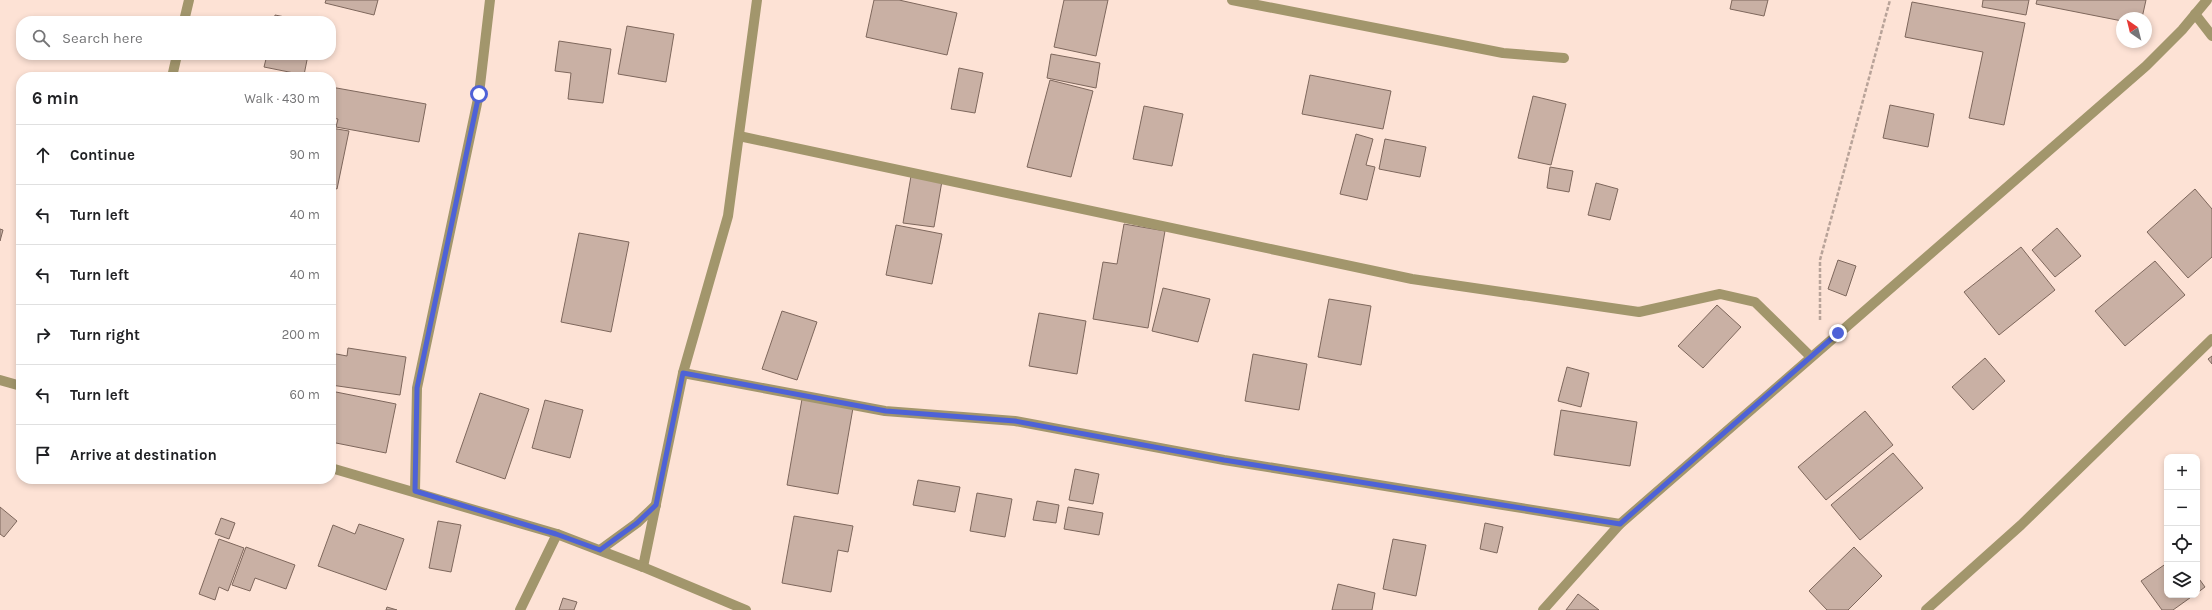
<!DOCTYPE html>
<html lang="en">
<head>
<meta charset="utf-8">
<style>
  :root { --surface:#fff; --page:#f6f6f6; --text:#202124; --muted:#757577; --line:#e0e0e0 }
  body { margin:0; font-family:Karla,sans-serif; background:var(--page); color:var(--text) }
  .controls { position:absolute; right:12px; bottom:12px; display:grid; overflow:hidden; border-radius:8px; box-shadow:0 2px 6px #0003 }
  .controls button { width:36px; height:36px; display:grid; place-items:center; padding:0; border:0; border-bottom:1px solid var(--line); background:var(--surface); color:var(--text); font:20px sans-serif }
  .compass { position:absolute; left:2116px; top:12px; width:36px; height:36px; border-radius:50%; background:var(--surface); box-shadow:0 2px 6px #0003; rotate:325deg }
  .stop { position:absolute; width:12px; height:12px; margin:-9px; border:3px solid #4e62d7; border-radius:50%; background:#fff }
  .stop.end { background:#4e62d7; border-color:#fff; box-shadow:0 1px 4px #0008 }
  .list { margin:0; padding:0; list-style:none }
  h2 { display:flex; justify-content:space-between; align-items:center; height:52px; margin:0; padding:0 16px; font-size:17px }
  h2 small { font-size:13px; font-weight:400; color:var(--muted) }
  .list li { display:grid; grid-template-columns:26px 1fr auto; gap:12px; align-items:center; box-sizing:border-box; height:60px; padding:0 16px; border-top:1px solid var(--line) }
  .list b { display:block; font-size:15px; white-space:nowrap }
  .list em { font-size:13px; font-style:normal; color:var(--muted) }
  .icon { flex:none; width:22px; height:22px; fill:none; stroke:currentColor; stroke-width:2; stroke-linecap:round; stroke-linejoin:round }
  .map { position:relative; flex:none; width:2212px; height:610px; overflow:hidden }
  .search { position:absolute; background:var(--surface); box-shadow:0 2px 6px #0003; left:16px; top:16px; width:320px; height:44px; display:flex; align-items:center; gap:10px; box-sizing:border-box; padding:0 14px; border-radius:16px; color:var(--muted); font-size:15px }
  .panel { position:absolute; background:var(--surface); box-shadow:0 2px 6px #0003; left:16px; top:72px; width:320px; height:412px; border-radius:16px }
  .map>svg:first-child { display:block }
  .building { fill:#c9b0a4; stroke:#7e675c }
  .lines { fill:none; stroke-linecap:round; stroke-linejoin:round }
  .path { stroke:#b8a399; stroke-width:2.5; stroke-dasharray:4 2; stroke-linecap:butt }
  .street { stroke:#a2966c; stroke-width:10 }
  .route { stroke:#4e62d7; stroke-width:5 }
</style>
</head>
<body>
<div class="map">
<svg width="2212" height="610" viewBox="0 0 2212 610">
  <rect width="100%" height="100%" fill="#fde2d5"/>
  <!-- building -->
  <g class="building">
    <path d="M326,0H378L374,15L325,3Z"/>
    <path d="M874,0H899L957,13L947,55L866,37Z"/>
    <path d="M1064,0H1108L1096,56L1054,47Z"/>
    <path d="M1732,0H1768L1764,16L1730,9Z"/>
    <path d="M1983,0H2029L2026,15L1982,7Z"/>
    <path d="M2037,0H2146L2142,18H2122V21L2036,4Z"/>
    <path d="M1912,2L2025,23L2004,125L1969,118L1983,52L1905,37Z"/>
    <path d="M275,15L305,21H274Z"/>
    <path d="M627,26L674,34L666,82L618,74Z"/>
    <path d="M559,41L611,49L603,103L568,99L571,73L555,71Z"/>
    <path d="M1051,54L1100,63L1096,88L1047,78Z"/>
    <path d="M267,55H308L304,75L264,67Z"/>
    <path d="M959,68L983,73L975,113L951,109Z"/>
    <path d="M1310,75L1391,91L1383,129L1302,114Z"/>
    <path d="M1050,80L1093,91L1071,177L1027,167Z"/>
    <path d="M331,87L426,104L419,142L336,127L338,119L331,118Z"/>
    <path d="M1533,96L1566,104L1551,165L1518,158Z"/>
    <path d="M1890,105L1934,114L1928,147L1883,138Z"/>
    <path d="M1144,106L1183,114L1172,166L1133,159Z"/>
    <path d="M331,128L349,131L337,189L331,187Z"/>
    <path d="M1356,134L1373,139L1366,165L1375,167L1367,200L1340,194Z"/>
    <path d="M1385,139L1426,147L1420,177L1379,169Z"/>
    <path d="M1550,167L1573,171L1569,192L1547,188Z"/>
    <path d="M911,176L942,181L934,227L903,223Z"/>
    <path d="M1596,183L1618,189L1610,220L1588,215Z"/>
    <path d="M2195,189L2212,209V257L2188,278L2147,232Z"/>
    <path d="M1124,224L1165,231L1148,328L1093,319L1103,262L1117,264Z"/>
    <path d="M896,225L942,234L932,284L886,275Z"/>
    <path d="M2057,228L2081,256L2055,277L2032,250Z"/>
    <path d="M0,229L3,230L0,241Z"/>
    <path d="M579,233L629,242L611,332L561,322Z"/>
    <path d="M2021,247L2055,290L1999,335L1964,292Z"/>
    <path d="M1838,260L1856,266L1846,296L1828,289Z"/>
    <path d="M2155,261L2185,295L2125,346L2095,311Z"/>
    <path d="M1163,288L1210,299L1198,342L1152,331Z"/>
    <path d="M1329,299L1371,306L1361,365L1318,357Z"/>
    <path d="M1717,305L1741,327L1703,368L1678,346Z"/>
    <path d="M782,311L817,322L797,380L762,369Z"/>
    <path d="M1039,313L1086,321L1077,374L1029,366Z"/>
    <path d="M348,348L406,357L400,395L331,385V353L347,356Z"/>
    <path d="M1253,354L1307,364L1299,410L1245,401Z"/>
    <path d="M2212,356V364L2208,359Z"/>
    <path d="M1985,358L2005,381L1973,410L1952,387Z"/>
    <path d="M1567,367L1589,373L1581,407L1558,401Z"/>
    <path d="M331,391L396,404L386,453L331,442Z"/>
    <path d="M480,393L529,409L505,479L456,462Z"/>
    <path d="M802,399L853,408L838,494L787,485Z"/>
    <path d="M545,400L583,410L570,458L532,448Z"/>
    <path d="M1561,410L1637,422L1630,466L1554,455Z"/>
    <path d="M1865,411L1893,445L1826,500L1798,467Z"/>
    <path d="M1893,453L1923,488L1860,540L1831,505Z"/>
    <path d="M1075,469L1099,474L1093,504L1069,500Z"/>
    <path d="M918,480L960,487L955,512L913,505Z"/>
    <path d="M977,493L1012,499L1005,537L970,531Z"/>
    <path d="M1037,501L1059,505L1056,523L1033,520Z"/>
    <path d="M0,507L17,521L4,537L0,534Z"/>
    <path d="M1068,507L1103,513L1099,535L1064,529Z"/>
    <path d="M794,516L853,526L848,552L838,550L831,592L782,583Z"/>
    <path d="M221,518L235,523L229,539L215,534Z"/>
    <path d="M438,521L461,525L451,572L429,568Z"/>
    <path d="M1485,523L1503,527L1497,553L1480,549Z"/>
    <path d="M359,524L404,539L386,590L318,566L333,525L355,534Z"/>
    <path d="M219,539L244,548L228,591L219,587L215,600L199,594Z"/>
    <path d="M1393,539L1426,545L1416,596L1383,589Z"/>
    <path d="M246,547L295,565L286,589L255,578L250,591L232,585Z"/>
    <path d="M1854,547L1882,576L1848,610H1827L1809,591Z"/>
    <path d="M2167,563V595H2194L2173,610H2162L2141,581Z"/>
    <path d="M2197,576L2205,587L2197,593Z"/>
    <path d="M1338,584L1375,593L1372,610H1332Z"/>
    <path d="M1578,594L1599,610H1566Z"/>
    <path d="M563,598L577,602L574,610H559Z"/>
    <path d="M387,607L397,610H386Z"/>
  </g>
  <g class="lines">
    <!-- path -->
    <path class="path" d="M1820,320V260L1890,0"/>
    <!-- street -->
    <g class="street">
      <path d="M1232,0L1503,53L1564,58"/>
      <path d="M2195,14L2212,36"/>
      <path d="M184,21L189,0"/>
      <path d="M172,77L177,55"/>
      <path d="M739,136L1412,279L1639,312L1720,294L1755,302L1811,357"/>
      <path d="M683,373L885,411L1015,421L1224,460L1620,524"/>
      <path d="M0,380L21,386"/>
      <path d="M331,468L557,534L643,567L683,373L728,216L757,0"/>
      <path d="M415,491L417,388L479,94L490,0"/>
      <path d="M600,550L637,523L656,505"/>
      <path d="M643,567L746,610"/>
      <path d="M520,610L557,534"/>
      <path d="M1543,610L1620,524L2146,66L2182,30L2207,0"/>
      <path d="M1926,610L2021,525L2212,339"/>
    </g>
  </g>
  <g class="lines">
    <!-- route -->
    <path class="route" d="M479,94L417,388L415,491L556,534L600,550L637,523L656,505L683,373L886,411L1015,421L1224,460L1620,524L1838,333"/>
  </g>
</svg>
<div class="controls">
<button>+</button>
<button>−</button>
<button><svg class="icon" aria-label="locate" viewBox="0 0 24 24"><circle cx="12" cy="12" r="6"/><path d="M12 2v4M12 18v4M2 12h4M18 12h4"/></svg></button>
<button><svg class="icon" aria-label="layers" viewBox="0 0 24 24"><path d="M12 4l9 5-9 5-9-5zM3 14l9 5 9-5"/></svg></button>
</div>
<svg class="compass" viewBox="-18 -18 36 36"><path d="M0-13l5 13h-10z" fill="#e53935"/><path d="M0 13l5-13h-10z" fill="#757577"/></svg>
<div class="stop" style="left:479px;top:94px"></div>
<div class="stop end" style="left:1838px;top:333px"></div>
<div class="search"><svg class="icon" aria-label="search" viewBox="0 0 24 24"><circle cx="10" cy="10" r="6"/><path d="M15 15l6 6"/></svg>Search here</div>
<section class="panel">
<h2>6 min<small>Walk · 430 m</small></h2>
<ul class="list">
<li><svg class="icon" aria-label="ahead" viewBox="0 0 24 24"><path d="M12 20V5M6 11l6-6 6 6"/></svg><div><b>Continue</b></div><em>90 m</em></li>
<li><svg class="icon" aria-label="left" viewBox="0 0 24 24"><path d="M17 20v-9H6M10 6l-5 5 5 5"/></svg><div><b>Turn left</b></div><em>40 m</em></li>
<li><svg class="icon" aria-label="left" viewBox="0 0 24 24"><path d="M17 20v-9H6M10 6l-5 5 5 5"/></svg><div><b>Turn left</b></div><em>40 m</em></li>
<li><svg class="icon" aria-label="right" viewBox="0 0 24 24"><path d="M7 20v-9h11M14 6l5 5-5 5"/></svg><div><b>Turn right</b></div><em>200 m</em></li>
<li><svg class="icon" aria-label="left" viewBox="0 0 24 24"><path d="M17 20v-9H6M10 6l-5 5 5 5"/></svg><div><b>Turn left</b></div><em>60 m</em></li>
<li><svg class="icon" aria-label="arrive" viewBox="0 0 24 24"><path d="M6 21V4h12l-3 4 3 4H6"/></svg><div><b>Arrive at destination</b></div></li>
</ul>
</section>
</div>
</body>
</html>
